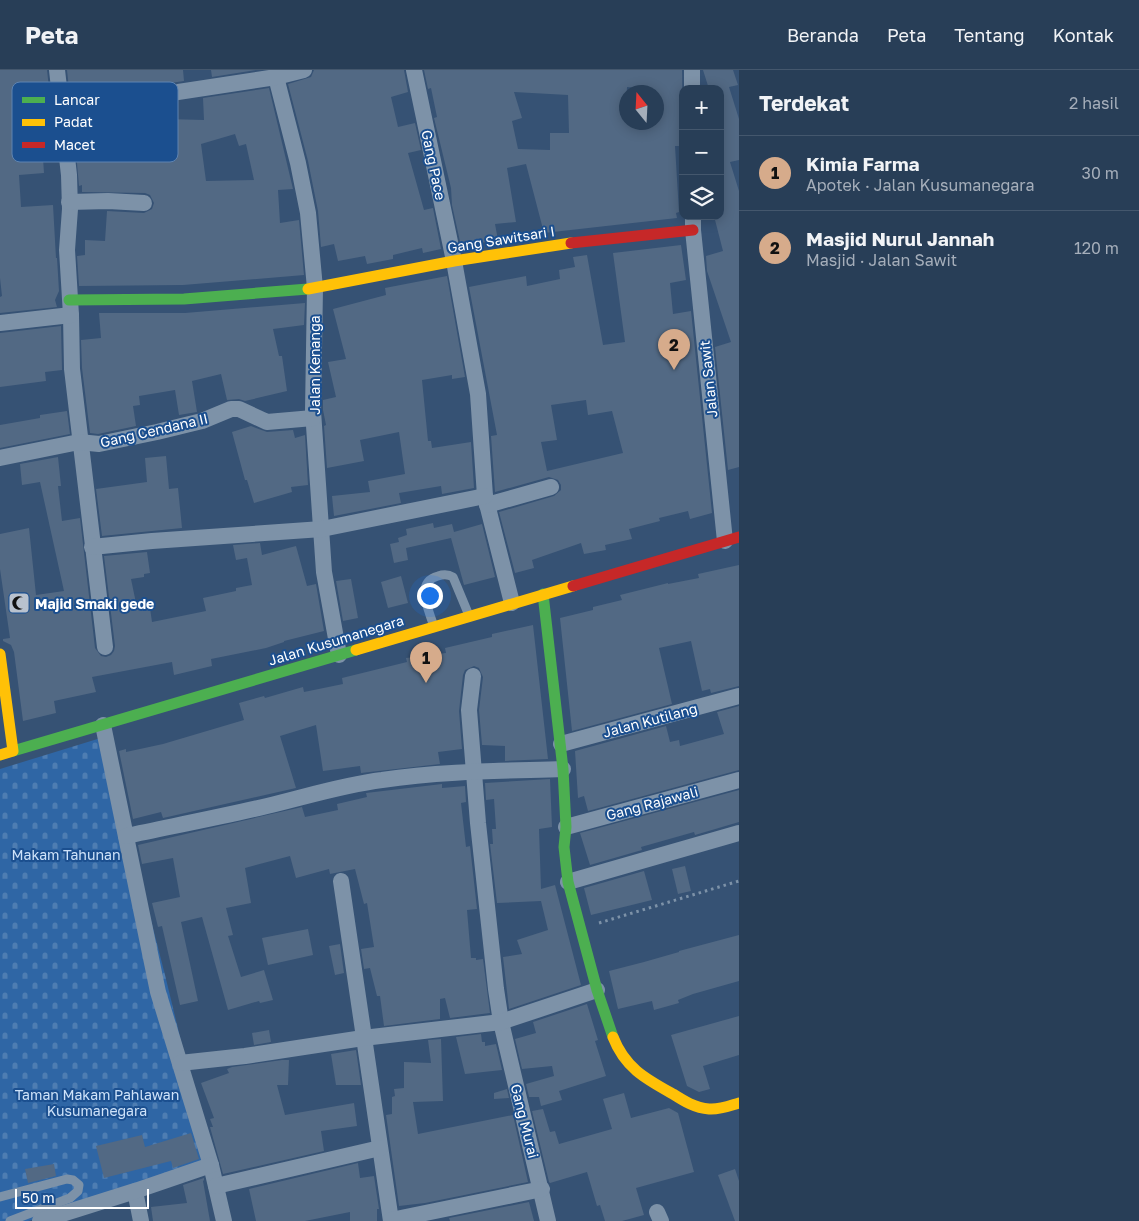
<!DOCTYPE html>
<html lang="id">
<head>
<meta charset="utf-8">
<style>
  :root { --surface:#283e57; --page:#30455d; --text:#f1f3f6; --muted:#a5aeba; --line:#44576d; --accent:#d6ab8b }
  body { margin:0; font-family:"Golos Text",sans-serif; background:var(--page); color:var(--text) }
  .controls { position:absolute; right:15px; top:15px; display:grid; overflow:hidden; border-radius:10px; box-shadow:0 2px 12px #0003 }
  .controls button { width:45px; height:45px; display:grid; place-items:center; padding:0; border:0; border-bottom:1px solid var(--line); background:var(--surface); color:var(--text); font:25px sans-serif }
  .compass { position:absolute; left:619px; top:15px; width:45px; height:45px; border-radius:50%; background:var(--surface); box-shadow:0 2px 12px #0003; rotate:342deg }
  .scale { position:absolute; left:15px; bottom:12px; width:134px; box-sizing:border-box; padding-left:5px; border:2px solid #fff; border-top:0; font-size:14px; line-height:18px; white-space:nowrap; color:#fff; -webkit-text-stroke:4px #1b4f8f; paint-order:stroke }
  .you { position:absolute; left:429px; top:525px; width:18px; height:18px; margin:-12px; border:4px solid #fff; border-radius:50%; background:#1a73e8; box-shadow:0 0 0 8px #1a73e833 }
  .badge { display:grid; place-items:center; width:32px; height:32px; border-radius:50%; background:var(--accent); color:#111; font-size:16px; font-weight:700 }
  .pin { position:absolute; translate:-50% -41px; filter:drop-shadow(0 1px 2px #0008) }
  .pin::after { content:''; position:absolute; top:26px; width:18px; height:15px; background:inherit; clip-path:polygon(0 0,100% 0,50% 100%) }
  .list { margin:0; padding:0; list-style:none }
  h2 { display:flex; justify-content:space-between; align-items:center; height:65px; margin:0; padding:0 20px; font-size:21px }
  h2 small { font-size:16px; font-weight:400; color:var(--muted) }
  .list li { display:grid; grid-template-columns:32px 1fr auto; gap:15px; align-items:center; box-sizing:border-box; height:75px; padding:0 20px; border-top:1px solid var(--line) }
  .list b { display:block; font-size:19px; white-space:nowrap }
  .list p { margin:0; font-size:16px; white-space:nowrap; color:var(--muted) }
  .list em { font-size:16px; font-style:normal; color:var(--muted) }
  .icon { flex:none; width:28px; height:28px; fill:none; stroke:currentColor; stroke-width:2; stroke-linecap:round; stroke-linejoin:round }
  .map { position:relative; flex:none; width:739px; height:1151px; overflow:hidden }
  header { display:flex; align-items:center; gap:30px; box-sizing:border-box; height:70px; padding:0 25px; background:var(--surface); border-bottom:1px solid var(--line) }
  header strong { font-size:24px }
  nav { display:flex; gap:28px; margin-inline-start:auto; font-size:18px }
  main { display:flex }
  aside { flex:1; background:var(--surface) }
  .map>svg:first-child { display:block }
  .cemetery { fill:url(#cemetery-stones) }
  .building { fill:#526984; fill-rule:evenodd }
  .lines { fill:none; stroke-linecap:round; stroke-linejoin:round }
  .path { stroke:#7d92a8; stroke-width:3; stroke-dasharray:2.5 4; stroke-linecap:butt }
  .lane { stroke:#7d92a8; stroke-width:9 }
  .street { stroke:#7d92a8; stroke-width:16 }
  .fast { stroke:#4caf50; stroke-width:11 }
  .slow { stroke:#ffc107; stroke-width:11 }
  .jam { stroke:#c62828; stroke-width:11 }
  .labels { text-anchor:middle; dominant-baseline:central; stroke-width:4; stroke-linejoin:round; paint-order:stroke }
  .street-label { font-size:14px; fill:#fff; stroke:#1b4f8f }
  .poi-label { font-size:14px; font-weight:bold; fill:#fff; stroke:#1b4f8f; text-anchor:start }
  .park-label { font-size:14px; fill:#cfe3fa; stroke:#1b4f8f }
  .key { fill:#1b4f8f; stroke:#5f84b1; stroke-width:1 }
  .key-label { font-size:14px; fill:#fff }
</style>
</head>
<body>
<header>
<strong>Peta</strong>
<nav><a>Beranda</a><a>Peta</a><a>Tentang</a><a>Kontak</a></nav>
</header>
<main>
<div class="map">
<svg width="739" height="1151" viewBox="0 0 739 1151">
  <defs>
    <pattern id="cemetery-stones" width="16" height="16" patternUnits="userSpaceOnUse" patternTransform="scale(1.25)"><rect width="16" height="16" fill="#2f66a5"/><path d="M2 7V4a2 2 0 0 1 4 0v3zM10 15v-3a2 2 0 0 1 4 0v3z" fill="#4e7db2"/></pattern>
  </defs>
  <rect width="100%" height="100%" fill="#365274"/>
  <!-- cemetery -->
  <path class="cemetery" d="M104,667L165,905L211,1095L196,1108L28,1151H0V699Z"/>
  <!-- building -->
  <g class="building">
    <path d="M0,0H47L51,36L50,41L52,46L55,72L42,73L44,103L19,105L21,137L53,135L56,188H57L59,221L55,230L57,237L0,243V227L2,226L0,208Z"/>
    <path d="M67,0H183L184,11L70,28Z"/>
    <path d="M211,0H256L212,7Z"/>
    <path d="M314,0H404L408,22L391,27L398,57L415,53L421,80L408,83L424,140L433,138L441,179L423,183L422,178L393,185V189L367,194L365,186L338,191L334,174L321,177L318,141L308,91L288,14L311,7Z"/>
    <path d="M424,0H682L683,76H675L679,142L676,143L677,148L544,163L526,94L507,98L516,152L495,154L498,170L461,176L452,135L451,118L434,48L437,47L431,18L428,19ZM627,17L656,20V52H626ZM514,22L568,25L569,63H550V80L518,79L512,51L522,48Z"/>
    <path d="M703,0H733L738,15L729,17L739,49V90L730,92L739,121V397L728,400L715,277L731,272L707,201L706,186L723,181L714,146H720V19H709Z"/>
    <path d="M269,18L293,119L278,120L280,153L299,150L304,205L183,215L79,216L77,186L85,185V170L105,171L107,141L144,143L152,139L154,133L150,125L145,123L82,122V115L79,116L73,48L167,34L166,49L204,50L203,28ZM235,64L239,76L246,74L254,110L206,111L201,74Z"/>
    <path d="M681,175L686,210L670,213L673,244L691,241L712,443L690,449L688,441L659,448L660,451L629,459L632,469L605,475L606,480L584,484L581,473L532,490L534,498L515,503L499,442L554,426L561,420V415L558,410L549,407L495,422L491,366L497,365L469,217L526,206L527,216L560,209L559,200L575,197L573,187L587,185L603,275L625,272L613,183ZM586,330L588,345L612,341L623,383L547,401L541,372L557,370L551,335Z"/>
    <path d="M447,206L465,307L452,309V305L422,310L428,371H431L432,378L471,372L474,418L442,424L441,416L399,423L401,433L334,446L332,426L370,422L368,411L405,404L399,362L360,370L364,391L327,398L324,356L326,355L323,340V330L336,327L328,292L346,289L333,239L386,225L385,218Z"/>
    <path d="M305,233L304,255L273,259L279,286H282L287,321L245,331L239,329L227,330L221,304L192,311L197,342L179,345L175,320L139,326L140,335L133,336L136,356L98,364L90,363L82,298L81,270L101,268L99,243H185Z"/>
    <path d="M61,256L62,300L45,302L46,311L0,317V263Z"/>
    <path d="M67,341L70,364L0,378V355L40,348V345Z"/>
    <path d="M251,356L267,362L293,360L295,368L305,365L308,415L291,417L292,422L254,433L247,410H245L232,362Z"/>
    <path d="M166,386L169,419L178,418L182,458L102,466L96,419L147,412L145,388Z"/>
    <path d="M58,387L61,416H58L62,451L80,448L95,578L101,586L106,587L111,585L114,581L115,576L104,486L147,482L150,503L144,504V507L131,509L136,533L149,531L152,552L206,541L203,528L236,521V518L252,515L247,488L236,490L233,475L260,473L262,485L296,476L307,516L316,514L324,561L284,571V572L266,578L211,589L212,596L174,605L172,592L92,607L96,622L54,631L56,643L23,651L14,582L11,575L3,571V569L10,568L0,499V464L29,458L36,525L64,521L40,412L22,415L20,394Z"/>
    <path d="M433,453L434,458L452,454L454,462L482,454L495,507L464,515L451,468L406,478L408,490L394,493L390,474L399,472L398,468L407,465L406,459Z"/>
    <path d="M739,495V616L711,623L710,619L702,621L691,571L659,578L672,634L572,661L560,548L593,540V537L622,530L620,525L668,513V514L699,508L698,504Z"/>
    <path d="M401,506L408,533L388,538L381,512Z"/>
    <path d="M351,509L358,548L343,551L336,511Z"/>
    <path d="M533,555L548,689L505,691V676L482,675L479,640L483,607L479,598L474,596L465,600L463,605L459,641L462,679L438,682L440,694L361,703L360,696L323,701L316,655L280,666L296,718L163,748L161,742L133,749L119,681L126,679V682L163,674L244,650L239,633L264,626L265,628L303,617L304,622L343,614L342,608L407,592L406,588L446,583L445,578L492,567V564Z"/>
    <path d="M739,636V700L588,741L584,726L578,728L575,681L666,656L670,672L679,670L680,676L724,664L717,642Z"/>
    <path d="M550,709L552,757L539,759L541,819L555,815L581,915L509,939L503,887L522,884L517,870L548,860L541,831L497,833L490,774H493L492,759H496L494,729L486,730L485,713Z"/>
    <path d="M442,714V718L465,716L466,732L461,733L466,777L470,776L477,839L467,840L471,888H476V890L483,889L490,943L450,948L445,928L440,929V949L384,956L380,926H377L370,898L364,899L361,879L374,877L367,833L364,834L355,799L330,804L329,799L296,808L290,786L245,798L251,833L226,838L233,865L228,866L241,907L264,900L273,930L260,933L259,931L228,940L202,847L181,852L198,931L180,935L162,856L158,857L152,833L180,827L173,788L142,794L138,775L302,737L305,747L338,740L337,734L367,727L366,723Z"/>
    <path d="M739,720V752L695,765L694,762L641,777L642,780L590,795L580,763Z"/>
    <path d="M685,796L691,821L678,824L672,799Z"/>
    <path d="M644,801L652,830L591,845L584,818Z"/>
    <path d="M308,859L313,885L268,895L262,868Z"/>
    <path d="M739,865V911L693,924L678,930L679,933L654,940L652,931L618,939L609,901L644,892L679,882V881Z"/>
    <path d="M340,874L344,903L335,905L329,876Z"/>
    <path d="M587,934L598,970L595,971L606,1006L559,1021L562,1030L541,1036L539,1027H529L526,1014L554,1006L552,996L522,999L515,969L536,963L533,952Z"/>
    <path d="M739,946V985L703,996L710,1019L699,1022L687,1016L671,965Z"/>
    <path d="M269,960L271,972L254,975L252,963Z"/>
    <path d="M481,964L482,972H485V976L496,974L502,1000L465,1004L456,967Z"/>
    <path d="M441,969L443,1031L413,1032L418,1064L513,1045L528,1112L425,1133L399,1136L386,1045L392,1044V1027L395,1026L394,1019L404,1018V992L431,993L428,970Z"/>
    <path d="M356,980L361,1015H336L331,984Z"/>
    <path d="M282,990H289L288,1015H277L285,1045L354,1033L357,1056L321,1061L324,1081L223,1104L210,1057H213L210,1049L214,1048L201,1013L229,1003L227,999L232,997Z"/>
    <path d="M507,1019L509,1028L494,1029V1023Z"/>
    <path d="M624,1023L631,1048L669,1038L678,1043L694,1102L636,1118L644,1145L622,1151H605L600,1135L597,1136L587,1102L550,1113L549,1112L532,1041L543,1039L550,1062L555,1061L559,1074L612,1059L603,1029Z"/>
    <path d="M191,1063L199,1089L173,1098L171,1091L104,1108L96,1076L142,1065L145,1077Z"/>
    <path d="M358,1093L360,1108L374,1106L379,1139H377V1151H350V1142L305,1151H256L249,1119Z"/>
    <path d="M54,1094L56,1106L28,1113L25,1099Z"/>
    <path d="M735,1099L739,1111V1151H735L718,1105Z"/>
    <path d="M204,1108V1110L203,1111L210,1151H153L151,1137L187,1133L183,1115Z"/>
    <path d="M529,1132L534,1151H450L449,1148Z"/>
  </g>
  <g class="lines">
    <!-- path -->
    <path class="path" d="M599,853L739,811"/>
    <!-- lane -->
    <g class="lane">
      <path d="M433,554C428,538 415,512 438,506C444,504 448,504 453,507L468,543"/>
      <path d="M0,1127L67,1109L73,1110L79,1115L78,1121L70,1128L10,1151"/>
    </g>
    <!-- street -->
    <g class="street">
      <path d="M57,0L69,105L70,139L67,180L71,245L72,299L105,577"/>
      <path d="M414,0L454,191L478,324L485,426L512,533"/>
      <path d="M692,0V19"/>
      <path d="M276,7L298,93L308,143L315,218L313,341L324,502L339,585"/>
      <path d="M60,40L276,7L304,0"/>
      <path d="M69,132L108,131L144,133"/>
      <path d="M693,146V160L725,471"/>
      <path d="M0,253L71,245"/>
      <path d="M0,388L79,372L99,374L157,362L202,351L231,339H239L267,352L313,348"/>
      <path d="M487,435L551,417"/>
      <path d="M92,477L152,471L322,459L485,426"/>
      <path d="M473,606L469,640L478,753L496,919L501,952L548,1151"/>
      <path d="M103,655L158,922L211,1095L224,1151"/>
      <path d="M561,674L739,626"/>
      <path d="M566,757L739,710"/>
      <path d="M126,766C173,756 220,747 267,736C305,727 342,715 382,710C442,701 503,701 563,699"/>
      <path d="M341,811L391,1151"/>
      <path d="M568,812L739,763"/>
      <path d="M180,993L245,986L363,968L501,952L597,920"/>
      <path d="M216,1116L380,1078"/>
      <path d="M135,1121L141,1151"/>
      <path d="M657,1142L661,1151"/>
      <path d="M391,1150L542,1119"/>
      <path d="M40,1151L135,1121L211,1095"/>
    </g>
    <!-- fast -->
    <g class="fast">
      <path d="M69,230L184,229L308,219"/>
      <path d="M543,524L563,699L566,757L564,777L568,812L597,920L613,967"/>
      <path d="M13,681L356,580"/>
    </g>
    <!-- slow -->
    <g class="slow">
      <path d="M308,219L454,191L571,173"/>
      <path d="M356,580L573,516"/>
      <path d="M0,584L13,681L0,685"/>
      <path d="M613,967C625,998 646,1009 673,1024C684,1031 695,1038 709,1039C719,1040 729,1036 739,1033"/>
    </g>
    <!-- jam -->
    <g class="jam">
      <path d="M571,173L693,160"/>
      <path d="M573,516L739,467"/>
    </g>
  </g>
  <!-- icons -->
  <defs>
    <g id="mosque-square" transform="scale(1.125)"><rect x="-9" y="-9" width="18" height="18" rx="4" fill="#b9c2ce" stroke="#1b4f8f"/><path d="M3.5-4.9A6 6 0 1 0 3.5 4.9A5 5 0 1 1 3.5-4.9Z" fill="#111"/></g>
  </defs>
  <g fill-rule="evenodd">
    <use href="#mosque-square" x="19" y="533"/>
  </g>
  <g class="labels">
    <!-- street labels -->
    <g class="street-label">
      <text transform="translate(434 95) rotate(78)">Gang Pace</text>
      <text transform="translate(501 169) rotate(-9)">Gang Sawitsari I</text>
      <text transform="translate(314 295) rotate(-90)">Jalan Kenanga</text>
      <text transform="translate(708 309) rotate(-96)">Jalan Sawit</text>
      <text transform="translate(154 360) rotate(-13)">Gang Cendana II</text>
      <text transform="translate(336 570) rotate(-17)">Jalan Kusumanegara</text>
      <text transform="translate(650 650) rotate(-15)">Jalan Kutilang</text>
      <text transform="translate(652 733) rotate(-15)">Gang Rajawali</text>
      <text transform="translate(525 1051) rotate(76)">Gang Murai</text>
    </g>
    <!-- poi labels -->
    <g class="poi-label">
      <text x="35" y="533">Majid Smaki gede</text>
    </g>
    <!-- park labels -->
    <g class="park-label">
      <text x="66" y="784">Makam Tahunan</text>
      <text x="97" y="1024">Taman Makam Pahlawan<tspan x="97" dy="16">Kusumanegara</tspan></text>
    </g>
  </g>
  <!-- legend -->
  <rect x="12" y="12" width="166" height="80" rx="8" class="key"/>
  <rect x="22" y="27" width="23" height="6" fill="#4caf50"/>
  <rect x="22" y="49" width="23" height="7" fill="#ffc107"/>
  <rect x="22" y="72" width="23" height="6" fill="#c62828"/>
  <g class="key-label">
    <text x="54" y="35">Lancar</text>
    <text x="54" y="57">Padat</text>
    <text x="54" y="80">Macet</text>
  </g>
</svg>
<div class="controls">
<button>+</button>
<button>−</button>
<button><svg class="icon" aria-label="layers" viewBox="0 0 24 24"><path d="M12 4l9 5-9 5-9-5zM3 14l9 5 9-5"/></svg></button>
</div>
<svg class="compass" viewBox="-18 -18 36 36"><path d="M0-13l5 13h-10z" fill="#e53935"/><path d="M0 13l5-13h-10z" fill="#a5aeba"/></svg>
<div class="scale">50 m</div>
<div class="you"></div>
<div class="pin badge" style="left:426px;top:613px">1</div>
<div class="pin badge" style="left:674px;top:300px">2</div>
</div>
<aside>
<h2>Terdekat<small>2 hasil</small></h2>
<ul class="list">
<li><span class="badge">1</span><div><b>Kimia Farma</b><p>Apotek · Jalan Kusumanegara</p></div><em>30 m</em></li>
<li><span class="badge">2</span><div><b>Masjid Nurul Jannah</b><p>Masjid · Jalan Sawit</p></div><em>120 m</em></li>
</ul>
</aside>
</main>
</body>
</html>
